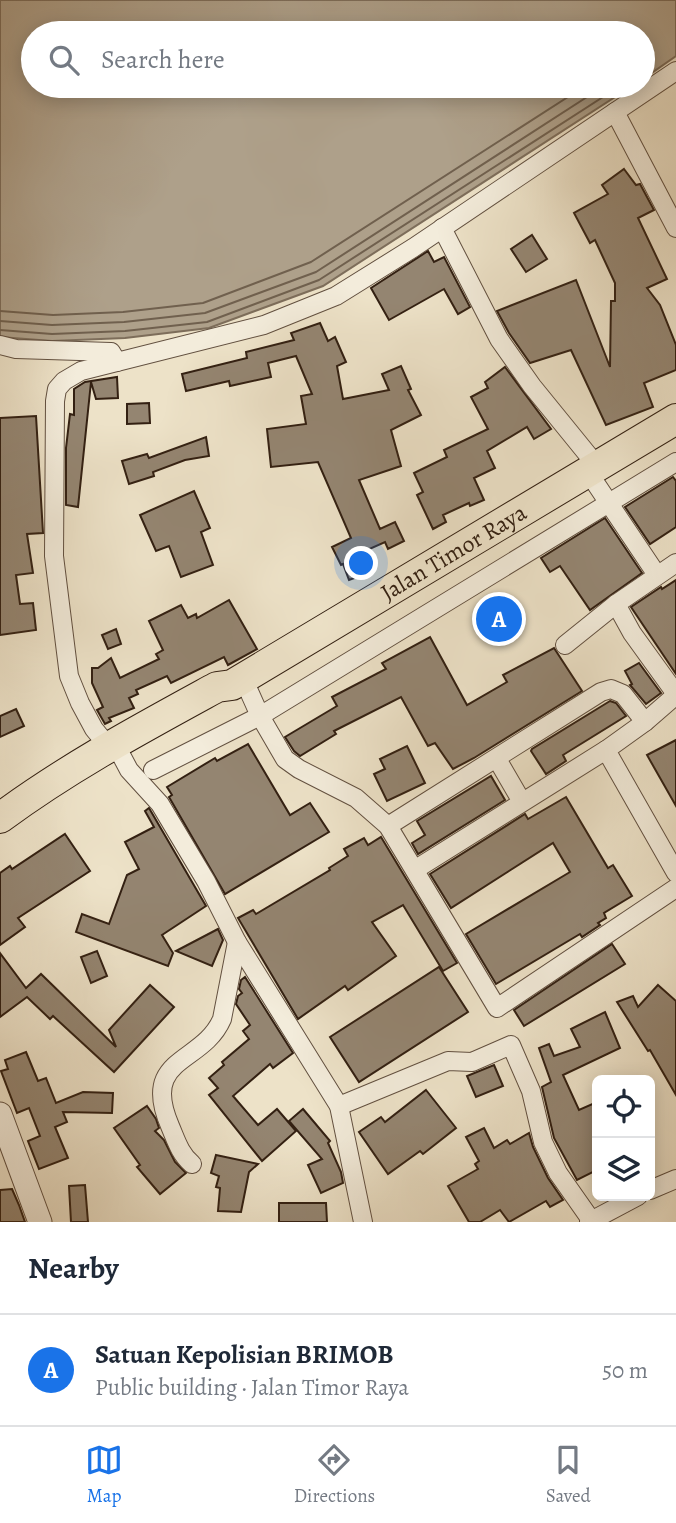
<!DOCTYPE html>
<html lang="en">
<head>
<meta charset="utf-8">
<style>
  :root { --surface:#fff; --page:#f2f2f3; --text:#1f2937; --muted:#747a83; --line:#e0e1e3; --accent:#1a73e8 }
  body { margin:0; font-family:Alegreya,serif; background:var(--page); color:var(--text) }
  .controls { position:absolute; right:21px; bottom:21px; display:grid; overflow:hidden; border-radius:10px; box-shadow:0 4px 18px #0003 }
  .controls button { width:63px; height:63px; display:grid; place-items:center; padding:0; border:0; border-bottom:2px solid var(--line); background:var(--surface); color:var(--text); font:35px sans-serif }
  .you { position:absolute; left:362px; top:564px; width:24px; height:24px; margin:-18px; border:5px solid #fff; border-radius:50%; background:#1a73e8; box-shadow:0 0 0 10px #1a73e833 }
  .badge { display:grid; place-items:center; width:46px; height:46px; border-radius:50%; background:var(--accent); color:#fff; font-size:23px; font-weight:700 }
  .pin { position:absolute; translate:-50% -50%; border:4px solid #fff; box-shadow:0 2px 7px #0006 }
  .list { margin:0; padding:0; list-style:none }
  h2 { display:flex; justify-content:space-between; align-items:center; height:91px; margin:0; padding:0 28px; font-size:30px }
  h2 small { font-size:23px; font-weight:400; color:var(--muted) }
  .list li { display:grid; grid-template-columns:46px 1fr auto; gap:21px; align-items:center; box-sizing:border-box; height:112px; padding:0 28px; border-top:2px solid var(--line) }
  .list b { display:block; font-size:26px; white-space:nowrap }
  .list p { margin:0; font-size:23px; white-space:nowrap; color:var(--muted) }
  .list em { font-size:23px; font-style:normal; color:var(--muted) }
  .icon { flex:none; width:38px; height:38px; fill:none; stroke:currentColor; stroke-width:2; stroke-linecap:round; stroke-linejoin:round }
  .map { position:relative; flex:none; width:676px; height:1222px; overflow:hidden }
  .search { position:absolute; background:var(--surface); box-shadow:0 4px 18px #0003; left:21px; right:21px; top:21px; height:77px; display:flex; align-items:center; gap:18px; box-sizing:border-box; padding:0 24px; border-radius:38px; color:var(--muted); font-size:26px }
  .sheet { height:203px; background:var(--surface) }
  nav { display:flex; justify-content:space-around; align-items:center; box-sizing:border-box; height:98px; border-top:2px solid var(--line); background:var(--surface); font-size:19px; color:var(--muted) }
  nav a { display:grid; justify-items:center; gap:4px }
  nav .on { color:var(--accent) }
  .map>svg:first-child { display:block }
  .water { fill:#aea08a; stroke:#7d6d5a; stroke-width:2 }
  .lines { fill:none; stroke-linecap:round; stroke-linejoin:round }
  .shore { stroke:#70604e; stroke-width:2 }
  .building { fill:#948571; stroke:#332012; stroke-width:2 }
  .minor-casing { stroke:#625040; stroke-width:20 }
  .tertiary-casing { stroke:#625040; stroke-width:25 }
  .trunk-casing { stroke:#332012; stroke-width:32 }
  .minor { stroke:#f3ecdb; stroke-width:18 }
  .tertiary { stroke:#f3ecdb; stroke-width:23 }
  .trunk { stroke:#ede2c8; stroke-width:30 }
  .labels { text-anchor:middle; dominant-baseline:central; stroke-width:5; stroke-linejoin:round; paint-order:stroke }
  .street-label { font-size:24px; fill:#332012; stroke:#f3ecdb }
</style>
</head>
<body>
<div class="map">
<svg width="676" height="1222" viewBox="0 0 676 1222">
  <rect width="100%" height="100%" fill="#ede2c8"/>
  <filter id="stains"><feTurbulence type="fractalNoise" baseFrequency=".00286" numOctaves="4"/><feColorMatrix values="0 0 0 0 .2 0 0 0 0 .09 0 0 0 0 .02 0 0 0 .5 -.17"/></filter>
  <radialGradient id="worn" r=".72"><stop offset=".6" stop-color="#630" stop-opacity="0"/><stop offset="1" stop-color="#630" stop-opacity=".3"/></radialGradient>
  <!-- water -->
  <path class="water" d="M0,0H676V56L643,79V33H33V86H632L323,286L209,328L125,338L52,341L0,337Z"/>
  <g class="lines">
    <!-- shore -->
    <g class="shore">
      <path d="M0,311L53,315L123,312L203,303L311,262L585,86"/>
      <path d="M0,321L52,325L124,322L205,313L316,272L604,86"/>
      <path d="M0,330L52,334L125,331L207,322L319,280L620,86"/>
    </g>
  </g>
  <!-- building -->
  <g class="building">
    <path d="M624,169L636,185L640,184L654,210L638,218L667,279L647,288L660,305L676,345V370L644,383L653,407L606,425L571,350L530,363L509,333L497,311L576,280L610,367L611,301H615V283L595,240L590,243L574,213L608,194L602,185Z"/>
    <path d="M532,235L547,259L526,272L511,249Z"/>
    <path d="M428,251L434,262L444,257L470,307L458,314L444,289L389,320L371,288Z"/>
    <path d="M320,323L328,341L335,337L346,362L337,366L343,399L389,390L382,374L401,366L411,389L408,390L421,415L391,430L401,466L359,480L380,529L395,522L404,541L388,549L385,542L358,554L366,574L349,580L343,564L341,565L332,547L351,538L318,462L271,467L267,429L306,424L301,396L312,394L296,356L268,363L271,377L230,386L229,381L186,391L182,374L247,358L246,352L294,340L291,333Z"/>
    <path d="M505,367L551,429L534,439L527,427L487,451L495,468L474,478L484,500L470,506L469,503L443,515L446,522L433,529L417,495L423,492L414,473L447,457L444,450L488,429L471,397L488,388L485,382Z"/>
    <path d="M117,377L118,398L96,399L91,382L78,507L66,505V448L70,414L74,415V389L85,382Z"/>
    <path d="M149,403L150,423L127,424V404Z"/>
    <path d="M36,416L43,533L27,534L33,573L16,575L20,604L33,603L36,630L0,635V418Z"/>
    <path d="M206,437L209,456L185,460L153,472L154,476L129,484L122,461L147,454L149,458Z"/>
    <path d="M673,477L676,481V527L650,544L625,507Z"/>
    <path d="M194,491L210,528L201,532L213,565L181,577L169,546L156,551L140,515Z"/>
    <path d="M605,518L642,573L590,610L560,566L550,572L541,558Z"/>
    <path d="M676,580V674L631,607L661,587L662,589Z"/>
    <path d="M229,600L257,649L228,665L224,657L171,683L167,676L136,690L138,694L129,698L134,708L109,718L111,721L105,724L97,710L103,707L92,683V668H98L111,658L120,678L159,659L156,654L163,650L149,621L181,605L188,618L196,614L197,618Z"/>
    <path d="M116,629L121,644L108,649L102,635Z"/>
    <path d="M430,637L467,705L507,682L503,675L554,648L582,691L474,758L453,769L435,743L428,746L401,697L334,731L336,734L300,756L294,751L285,737L337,706L332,697L386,669L382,663Z"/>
    <path d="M639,663L661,693L646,704L630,685L632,684L625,671Z"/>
    <path d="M610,701L616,703L626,716L563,755L566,761L546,774L531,751L532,749Z"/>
    <path d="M16,709L24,726L0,737V716Z"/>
    <path d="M676,740V806L647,755Z"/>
    <path d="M248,744L290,815L310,803L329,832L225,894L169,797L172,795L167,787L215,758L217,761Z"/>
    <path d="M407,746L425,783L387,801L374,774L385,769L380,759Z"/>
    <path d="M491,776L505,800L418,854L412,843L425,835L417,821Z"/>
    <path d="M566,797L608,868L613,865L632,896L604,913L606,918L598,923L600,925L582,937L580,934L496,984L466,934L570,872L553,843L451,908L430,874L525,814L528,819Z"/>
    <path d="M149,808L206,906L162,935L173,953L168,966L76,932L82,914L109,924L127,875L139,869L125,842L154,827L145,811Z"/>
    <path d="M65,834L90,871L18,918L25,927L0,945V873L10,866L12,869Z"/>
    <path d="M381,837L457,963L443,971L403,905L372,922L396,956L348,990L345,986L298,1019L238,918L253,910L256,914L330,870L329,868L348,856L344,849L364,838L368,845Z"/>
    <path d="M218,929L223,940L212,966L176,951Z"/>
    <path d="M612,944L625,964L524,1026L514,1010Z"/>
    <path d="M97,951L107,976L91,983L81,957Z"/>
    <path d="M0,953L26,988L41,974L116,1047L109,1030L150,985L174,1007L114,1072L53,1016L50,1019L27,997L0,1017Z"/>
    <path d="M439,967L468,1012L359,1082L330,1037Z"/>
    <path d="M245,977L293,1053L273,1068L270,1064L233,1096L258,1125L277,1109L296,1131L262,1161L209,1095L218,1088L209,1078L224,1065L222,1062L249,1039L243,1031L250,1025L236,1004L238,996L242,993L239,989L241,980Z"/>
    <path d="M658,985L676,1001V1095L650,1050L648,1051L617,1002L633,996L638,1007Z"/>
    <path d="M605,1012L620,1048L563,1075L579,1110L597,1102V1170L577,1180L554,1138L542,1087L551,1082L539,1048L549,1044L554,1056L580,1047L571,1029Z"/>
    <path d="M26,1052L38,1081L46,1078L56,1103L83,1092L113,1093L112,1113L63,1112L67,1122L55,1127L68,1158L39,1169L28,1141L40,1136L29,1108L17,1113L1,1071L8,1069L5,1060Z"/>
    <path d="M494,1065L503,1086L476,1097L467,1076Z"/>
    <path d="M426,1090L456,1128L423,1154L420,1151L388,1174L359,1132L381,1117L385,1122Z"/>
    <path d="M147,1106L156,1119L159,1128L155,1131L164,1140L175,1162L186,1173L160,1194L137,1167L140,1165L114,1128Z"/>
    <path d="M303,1109L330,1141L328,1143L341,1172L343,1183L321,1193L308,1165L322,1159L289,1121Z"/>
    <path d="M484,1128L494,1148L507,1140L510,1144L529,1133L533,1147L548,1178L563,1200L550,1207L546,1201L509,1222L500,1210L480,1222H469L448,1186L478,1169L475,1164L479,1161L466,1137Z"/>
    <path d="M216,1155L258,1164L249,1172L241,1212L218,1211L220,1188L216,1187L219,1176L211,1173Z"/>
    <path d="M85,1185L88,1222H71L69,1186Z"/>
    <path d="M12,1189L19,1205L25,1222H0V1190Z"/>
    <path d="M279,1203H326L327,1222H279Z"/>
  </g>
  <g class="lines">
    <!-- minor casing -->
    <g class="minor-casing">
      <g id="minor">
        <path d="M615,112L676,228"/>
        <path d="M442,228L499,339L532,386L597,466"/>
        <path d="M0,345L16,349L111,352L117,362"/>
        <path d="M588,472L657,575"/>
        <path d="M616,604L632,633L676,694"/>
        <path d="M565,645L616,604L676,563"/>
        <path d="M243,678L260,716L285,759L299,769L356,798L388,826L497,1008L676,888"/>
        <path d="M676,695L645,722L606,750L676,873"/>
        <path d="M108,746L94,729L80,703L69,676L54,556L55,401L57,389L64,381L81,371L264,325L336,296L413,248L676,71"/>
        <path d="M121,755L129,770L160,804L206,881L237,942L339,1106L363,1222"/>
        <path d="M497,759L522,802"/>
        <path d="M153,770L260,716L676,462"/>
        <path d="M388,826L601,692L611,689L623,694L645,722"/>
        <path d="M416,869L606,750"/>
        <path d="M339,1106L448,1061L472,1062L511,1045L531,1091L543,1142L558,1173L591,1220"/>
        <path d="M192,1164C180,1154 176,1140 170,1126C140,1056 202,1065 222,1019L237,942"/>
        <path d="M650,1190L676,1179"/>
        <path d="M589,1222L638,1196"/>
      </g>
    </g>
    <!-- tertiary casing -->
    <g class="tertiary-casing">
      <path id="tertiary" d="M0,1114L40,1222"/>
    </g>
    <!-- trunk casing -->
    <g class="trunk-casing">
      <g id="trunk">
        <path id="s1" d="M0,818C69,767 142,728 217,687L232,685L676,419"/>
      </g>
    </g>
    <!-- minor -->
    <use href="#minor" class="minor"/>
    <!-- tertiary -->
    <use href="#tertiary" class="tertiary"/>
    <!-- trunk -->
    <use href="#trunk" class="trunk"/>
  </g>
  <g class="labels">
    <!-- street labels -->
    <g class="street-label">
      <text stroke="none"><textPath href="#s1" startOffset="527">Jalan Timor Raya</textPath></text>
    </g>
  </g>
  <rect width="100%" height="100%" filter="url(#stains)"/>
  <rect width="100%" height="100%" fill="url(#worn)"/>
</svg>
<div class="controls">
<button><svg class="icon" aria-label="locate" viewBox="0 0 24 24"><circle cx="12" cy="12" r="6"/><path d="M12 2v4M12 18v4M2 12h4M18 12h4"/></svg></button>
<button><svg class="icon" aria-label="layers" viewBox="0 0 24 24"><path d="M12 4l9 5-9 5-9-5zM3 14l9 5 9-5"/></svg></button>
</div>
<div class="you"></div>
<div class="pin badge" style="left:499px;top:619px">A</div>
<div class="search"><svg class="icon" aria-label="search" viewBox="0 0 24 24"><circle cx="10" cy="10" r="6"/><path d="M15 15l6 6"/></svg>Search here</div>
</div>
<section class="sheet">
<h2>Nearby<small></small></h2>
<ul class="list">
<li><span class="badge">A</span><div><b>Satuan Kepolisian BRIMOB</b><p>Public building · Jalan Timor Raya</p></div><em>50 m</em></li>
</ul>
</section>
<nav>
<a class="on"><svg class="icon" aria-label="map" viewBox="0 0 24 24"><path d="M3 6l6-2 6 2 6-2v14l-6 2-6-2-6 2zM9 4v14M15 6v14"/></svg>Map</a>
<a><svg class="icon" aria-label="directions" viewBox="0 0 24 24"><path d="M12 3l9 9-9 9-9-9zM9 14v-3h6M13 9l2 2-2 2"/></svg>Directions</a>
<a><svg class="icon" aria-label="saved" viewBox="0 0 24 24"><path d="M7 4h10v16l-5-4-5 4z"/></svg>Saved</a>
</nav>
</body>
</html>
